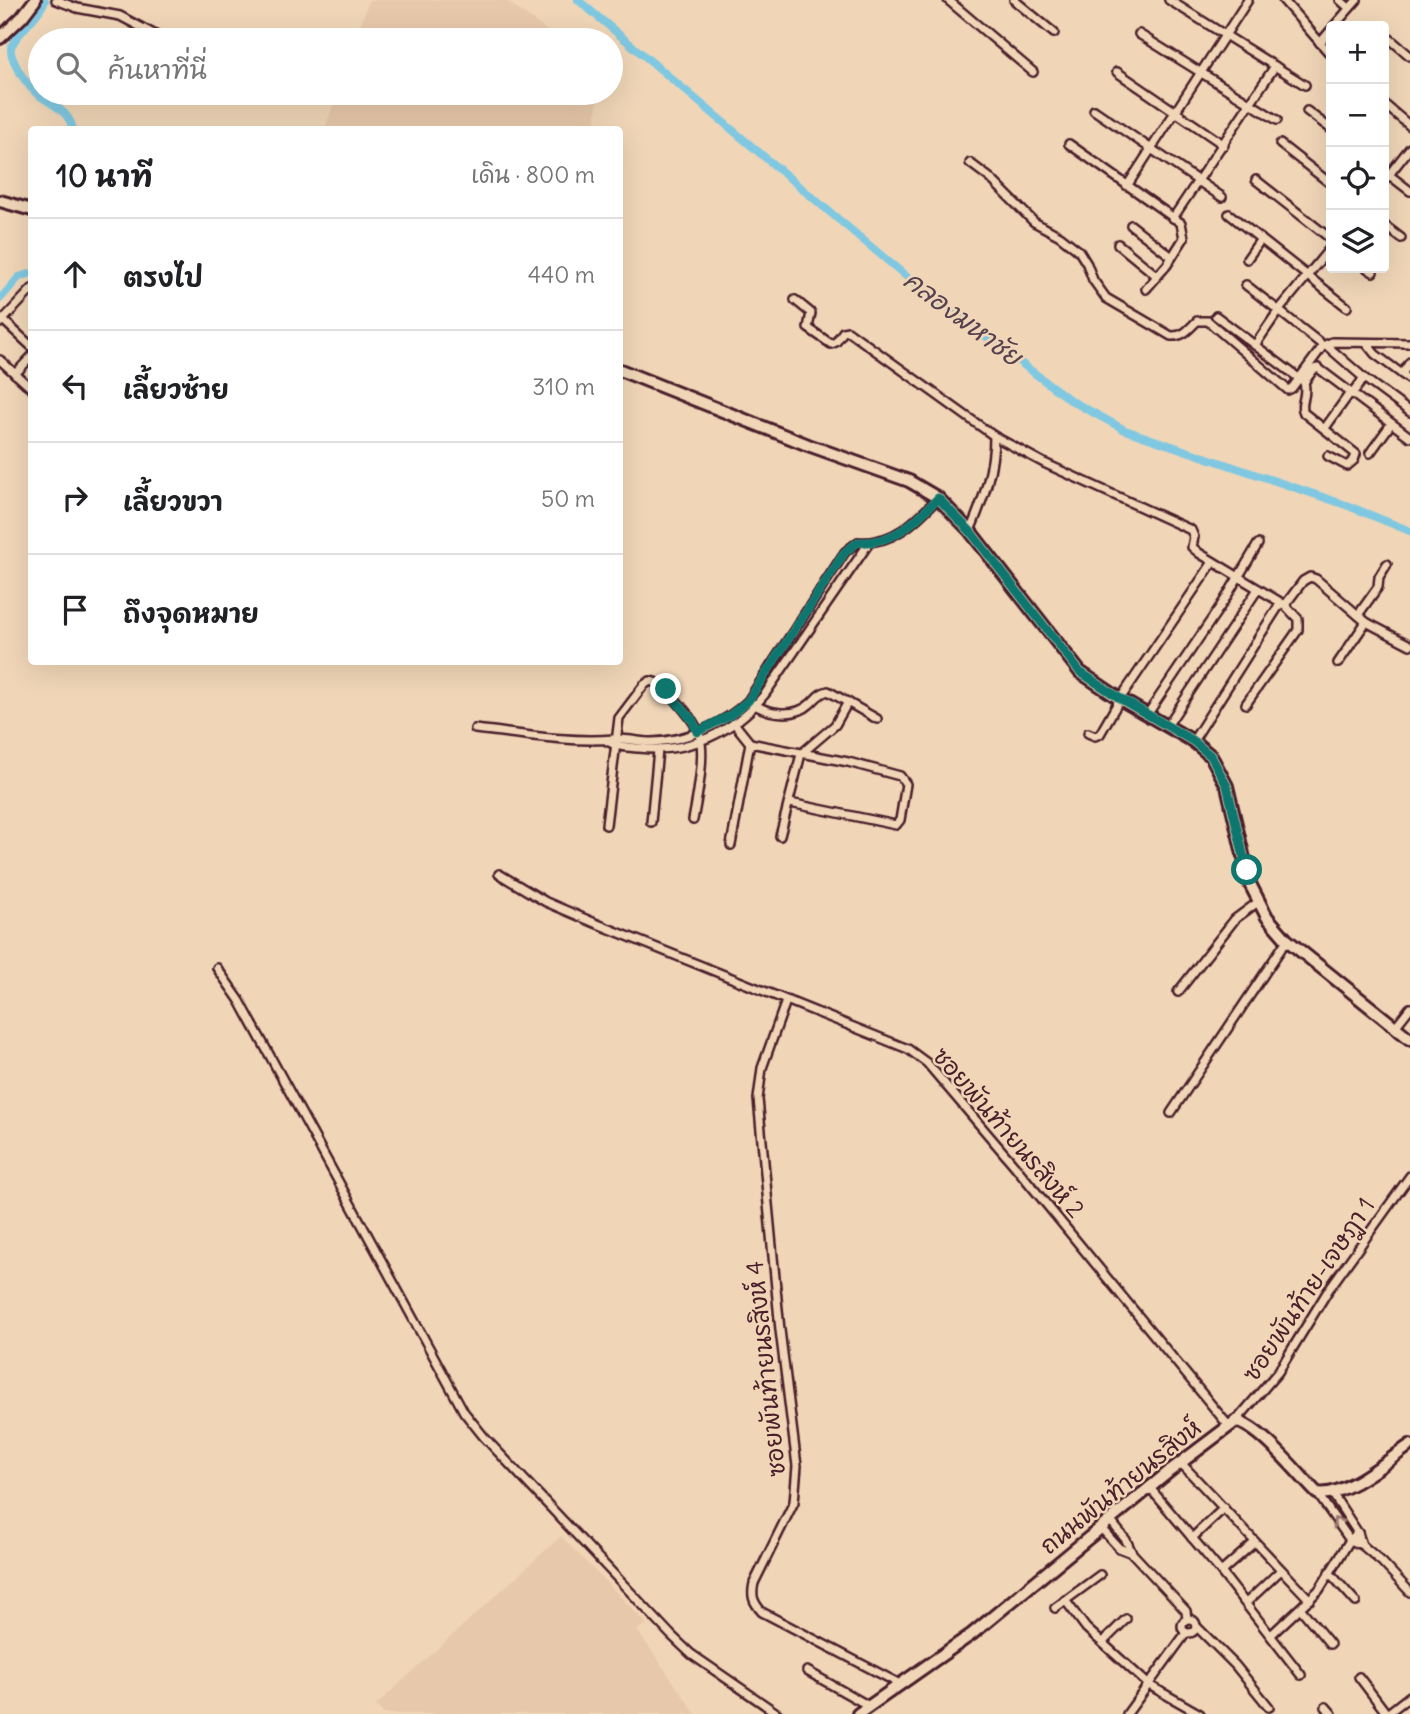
<!DOCTYPE html>
<html lang="th">
<head>
<meta charset="utf-8">
<style>
  :root { --surface:#fff; --page:#f6f6f6; --text:#202124; --muted:#757577; --line:#e0e0e0 }
  body { margin:0; font-family:Delius,"Playpen Sans Thai",sans-serif; background:var(--page); color:var(--text) }
  .controls { position:absolute; right:21px; top:21px; display:grid; overflow:hidden; border-radius:7px; box-shadow:0 7px 28px #0002 }
  .controls button { width:63px; height:63px; display:grid; place-items:center; padding:0; border:0; border-bottom:2px solid var(--line); background:var(--surface); color:var(--text); font:35px sans-serif }
  .stop { position:absolute; width:21px; height:21px; margin:-16px; border:5px solid #0f766e; border-radius:50%; background:#fff }
  .stop.end { background:#0f766e; border-color:#fff; box-shadow:0 2px 7px #0008 }
  .list { margin:0; padding:0; list-style:none }
  h2 { display:flex; justify-content:space-between; align-items:center; height:91px; margin:0; padding:0 28px; font-size:30px }
  h2 small { font-size:23px; font-weight:400; color:var(--muted) }
  .list li { display:grid; grid-template-columns:46px 1fr auto; gap:21px; align-items:center; box-sizing:border-box; height:112px; padding:0 28px; border-top:2px solid var(--line) }
  .list b { display:block; font-size:26px; white-space:nowrap }
  .list em { font-size:23px; font-style:normal; color:var(--muted) }
  .icon { flex:none; width:38px; height:38px; fill:none; stroke:currentColor; stroke-width:2; stroke-linecap:round; stroke-linejoin:round }
  .map { position:relative; flex:none; width:1410px; height:1714px; overflow:hidden }
  .search { position:absolute; background:var(--surface); box-shadow:0 7px 28px #0002; left:28px; top:28px; width:595px; height:77px; display:flex; align-items:center; gap:18px; box-sizing:border-box; padding:0 24px; border-radius:38px; color:var(--muted); font-size:26px }
  .panel { position:absolute; background:var(--surface); box-shadow:0 7px 28px #0002; left:28px; top:126px; width:595px; height:539px; border-radius:7px }
  .map>svg:first-child { display:block }
  .built { fill:#e8c8aa }
  .lines { fill:none; stroke-linecap:round; stroke-linejoin:round }
  .canal { stroke:#80c8e1; stroke-width:8 }
  .street-casing { stroke:#4a1f2b; stroke-width:12 }
  .secondary-casing { stroke:#4a1f2b; stroke-width:16 }
  .street { stroke:#f0d6b7; stroke-width:7 }
  .secondary { stroke:#f0d6b7; stroke-width:10 }
  .oneway { stroke:#9d7a71 }
  .route { stroke:#0f766e; stroke-width:9 }
  .labels { text-anchor:middle; dominant-baseline:central; stroke-width:5; stroke-linejoin:round; paint-order:stroke }
  .street-label { font-size:24px; fill:#4a1f2b; stroke:#f0d6b7 }
  .water-label { font-size:26px; font-style:italic; fill:#55414f; stroke:#f0d6b7 }
</style>
</head>
<body>
<div class="map">
<svg width="1410" height="1714" viewBox="0 0 1410 1714">
  <rect width="100%" height="100%" fill="#f0d6b7"/>
  <filter id="ink" filterUnits="userSpaceOnUse"><feTurbulence type="fractalNoise" baseFrequency=".0143" numOctaves="2"/><feDisplacementMap in="SourceGraphic" scale="14" xChannelSelector="R" yChannelSelector="G"/><feConvolveMatrix kernelMatrix="1 2 1 2 8 2 1 2 1" color-interpolation-filters="sRGB"/></filter>
  <g filter="url(#ink)">
    <!-- built -->
    <g class="built">
      <path d="M369,0H505L560,40H355Z"/>
      <path d="M337,93H598L595,129H325Z"/>
      <path d="M561,1536L647,1624L637,1630L696,1714H383L376,1705Z"/>
    </g>
    <g class="lines">
      <!-- canal -->
      <g class="canal">
        <path d="M578,0L907,277L1070,400L1125,430L1346,505L1410,531"/>
        <path d="M45,1C37,19 20,30 12,45C6,55 27,85 35,92C49,104 69,109 73,130"/>
        <path d="M0,299L19,277L32,273"/>
      </g>
      <!-- street casing -->
      <g class="street-casing">
        <g id="street">
          <path d="M56,0L77,8L120,16L165,40"/>
          <path d="M948,0L1033,72"/>
          <path d="M1014,0L1054,33"/>
          <path d="M1169,0L1305,85"/>
          <path d="M1283,0L1331,55"/>
          <path d="M1340,0L1349,8"/>
          <path d="M1334,26L1357,0"/>
          <path d="M1139,34L1277,120"/>
          <path d="M1390,39L1410,56"/>
          <path d="M1320,43L1331,30"/>
          <path d="M1117,72L1224,145"/>
          <path d="M1384,104L1410,126"/>
          <path d="M1094,110L1222,197"/>
          <path d="M1307,111L1331,129"/>
          <path d="M1069,144L1181,223L1184,238L1167,265L1146,289"/>
          <path d="M1280,144L1331,184"/>
          <path d="M970,163L990,178L1034,222L1060,236L1079,251L1087,264L1093,280L1106,298L1171,336C1183,337 1189,329 1197,321H1208L1288,390L1292,388L1323,346L1332,342L1410,343"/>
          <path d="M1384,171L1410,191"/>
          <path d="M1256,180L1331,239"/>
          <path d="M1384,181L1410,148"/>
          <path d="M1127,186L1248,0"/>
          <path d="M1229,214L1347,307"/>
          <path d="M1173,218L1275,66"/>
          <path d="M1131,225L1172,257"/>
          <path d="M1384,225L1401,238"/>
          <path d="M1118,244L1157,276"/>
          <path d="M1247,259L1261,239"/>
          <path d="M1367,268L1373,272"/>
          <path d="M1246,285L1320,343"/>
          <path d="M795,300L811,313L808,328L831,344L836,342L843,332L848,331L994,436L1044,463L1191,530L1194,537L1192,547L1199,553L1285,605L1298,619V630L1246,704"/>
          <path d="M1216,316L1304,382C1308,397 1299,403 1304,413L1356,454L1354,460L1347,466L1328,456"/>
          <path d="M3,320L32,347"/>
          <path d="M0,323L32,289"/>
          <path d="M1367,344L1375,354L1410,380"/>
          <path d="M1255,345L1279,310L1331,247"/>
          <path d="M1326,345L1364,378L1410,412"/>
          <path d="M0,360L32,389"/>
          <path d="M15,374L32,356"/>
          <path d="M1402,374L1410,362"/>
          <path d="M1304,382L1314,369L1318,368L1410,437"/>
          <path d="M1352,394L1364,378"/>
          <path d="M1325,428L1350,393"/>
          <path d="M1370,453L1391,424"/>
          <path d="M970,531C983,500 994,470 994,436"/>
          <path d="M1285,605L1303,581L1310,577L1316,579L1366,622L1410,645"/>
          <path d="M1358,615L1378,587L1379,577L1387,564"/>
          <path d="M1338,663L1366,622"/>
          <path d="M752,703C768,714 795,718 810,704C817,698 819,693 828,691L877,719"/>
          <path d="M1147,715L1224,601L1258,544"/>
          <path d="M1167,726L1258,589"/>
          <path d="M475,729C521,734 569,743 614,739C626,738 639,742 652,742C686,741 723,725 748,701L845,552L858,542C893,545 916,521 938,498"/>
          <path d="M1088,733L1095,736L1100,734L1120,699L1213,562"/>
          <path d="M607,741C617,747 627,747 639,748C688,754 734,732 765,694L869,543"/>
          <path d="M1193,741L1280,604"/>
          <path d="M750,743L848,762L900,776L906,784L900,820L896,825L790,803"/>
          <path d="M651,822L658,750"/>
          <path d="M606,825L619,718L644,685L650,681C662,683 668,691 676,700C686,712 700,727 701,743C704,763 697,799 693,820"/>
          <path d="M780,836L801,754L835,725L848,702"/>
          <path d="M731,845L750,743L734,723"/>
          <path d="M499,874L546,902L595,923L908,1049L927,1063L1014,1165L1228,1425"/>
          <path d="M217,968L240,1001L464,1412L484,1437L671,1635L691,1654L778,1714"/>
          <path d="M1178,992L1235,919L1258,902"/>
          <path d="M786,1001L762,1068L758,1099L780,1330L797,1466L794,1502L754,1583C751,1596 753,1602 762,1612L900,1684"/>
          <path d="M1395,1027L1410,1008"/>
          <path d="M1171,1113L1287,940"/>
          <path d="M1236,1421L1278,1372L1329,1289L1410,1176"/>
          <path d="M1181,1463L1310,1600"/>
          <path d="M1150,1488L1221,1572L1301,1675"/>
          <path d="M1317,1493L1350,1540L1362,1545L1382,1562L1410,1592"/>
          <path d="M1332,1493L1358,1533L1362,1545"/>
          <path d="M1110,1520L1126,1540L1132,1553L1186,1611L1187,1619"/>
          <path d="M1101,1528L1119,1548L1132,1553"/>
          <path d="M1192,1538L1224,1508"/>
          <path d="M1221,1572L1255,1542"/>
          <path d="M1329,1572L1356,1602"/>
          <path d="M1065,1600L1086,1628L1149,1685L1200,1714"/>
          <path d="M1246,1603L1281,1570"/>
          <path d="M1055,1608L1100,1575"/>
          <path d="M1301,1609L1330,1644"/>
          <circle cx="1189" cy="1626" r="7"/>
          <path d="M1196,1626L1235,1665L1269,1707"/>
          <path d="M1271,1635L1319,1590L1350,1540L1358,1533"/>
          <path d="M1103,1642L1126,1619"/>
          <path d="M807,1671L869,1706"/>
          <path d="M1359,1677L1387,1714L1410,1696"/>
          <path d="M1326,1707L1332,1714"/>
          <path d="M1127,1714L1186,1633"/>
        </g>
      </g>
      <!-- secondary casing -->
      <g class="secondary-casing">
        <g id="secondary">
          <path d="M0,38L22,17L35,0"/>
          <path d="M0,201L32,210"/>
          <path d="M620,370L808,445L909,481L938,498L970,531L1080,672L1120,699L1193,741L1211,756L1227,786L1250,884L1267,917L1287,940L1410,1039"/>
          <path d="M858,1714L972,1634L1171,1470L1236,1421C1262,1428 1297,1473 1317,1493C1344,1498 1387,1461 1410,1445"/>
        </g>
      </g>
      <!-- street -->
      <use href="#street" class="street"/>
      <!-- secondary -->
      <use href="#secondary" class="secondary"/>
    </g>
    <!-- one-way arrows -->
    <defs><path id="oneway-chevron" d="M-2-3.5L2.5 0L-2 3.5" fill="none" stroke-width="1.6" stroke-linecap="round" stroke-linejoin="round" transform="scale(1.75)"/></defs>
    <use class="oneway" href="#oneway-chevron" transform="translate(1337 1522) rotate(-125)"/>
  </g>
  <g class="lines" filter="url(#ink)">
    <!-- route -->
    <path class="route" d="M666,689L693,721L697,732L729,716L748,701L845,552L858,542C893,545 916,521 938,498L970,531L1080,672L1121,699L1193,741L1211,756L1227,786L1247,870"/>
  </g>
  <g class="labels">
    <!-- street labels -->
    <g class="street-label">
      <text transform="translate(1009 1132) rotate(49)">ซอยพันท้ายนรสิงห์ 2</text>
      <text transform="translate(1308 1289) rotate(-56)">ซอยพันท้าย-เจษฎา 1</text>
      <text transform="translate(765 1369) rotate(-96)">ซอยพันท้ายนรสิงห์ 4</text>
      <text transform="translate(1120 1486) rotate(-39)">ถนนพันท้ายนรสิงห์</text>
    </g>
    <!-- water labels -->
    <g class="water-label">
      <text transform="translate(963 318) rotate(37)">คลองมหาชัย</text>
    </g>
  </g>
</svg>
<div class="controls">
<button>+</button>
<button>−</button>
<button><svg class="icon" aria-label="locate" viewBox="0 0 24 24"><circle cx="12" cy="12" r="6"/><path d="M12 2v4M12 18v4M2 12h4M18 12h4"/></svg></button>
<button><svg class="icon" aria-label="layers" viewBox="0 0 24 24"><path d="M12 4l9 5-9 5-9-5zM3 14l9 5 9-5"/></svg></button>
</div>
<div class="stop" style="left:1247px;top:870px"></div>
<div class="stop end" style="left:666px;top:689px"></div>
<div class="search"><svg class="icon" aria-label="search" viewBox="0 0 24 24"><circle cx="10" cy="10" r="6"/><path d="M15 15l6 6"/></svg>ค้นหาที่นี่</div>
<section class="panel">
<h2>10 นาที<small>เดิน · 800 m</small></h2>
<ul class="list">
<li><svg class="icon" aria-label="ahead" viewBox="0 0 24 24"><path d="M12 20V5M6 11l6-6 6 6"/></svg><div><b>ตรงไป</b></div><em>440 m</em></li>
<li><svg class="icon" aria-label="left" viewBox="0 0 24 24"><path d="M17 20v-9H6M10 6l-5 5 5 5"/></svg><div><b>เลี้ยวซ้าย</b></div><em>310 m</em></li>
<li><svg class="icon" aria-label="right" viewBox="0 0 24 24"><path d="M7 20v-9h11M14 6l5 5-5 5"/></svg><div><b>เลี้ยวขวา</b></div><em>50 m</em></li>
<li><svg class="icon" aria-label="arrive" viewBox="0 0 24 24"><path d="M6 21V4h12l-3 4 3 4H6"/></svg><div><b>ถึงจุดหมาย</b></div></li>
</ul>
</section>
</div>
</body>
</html>
